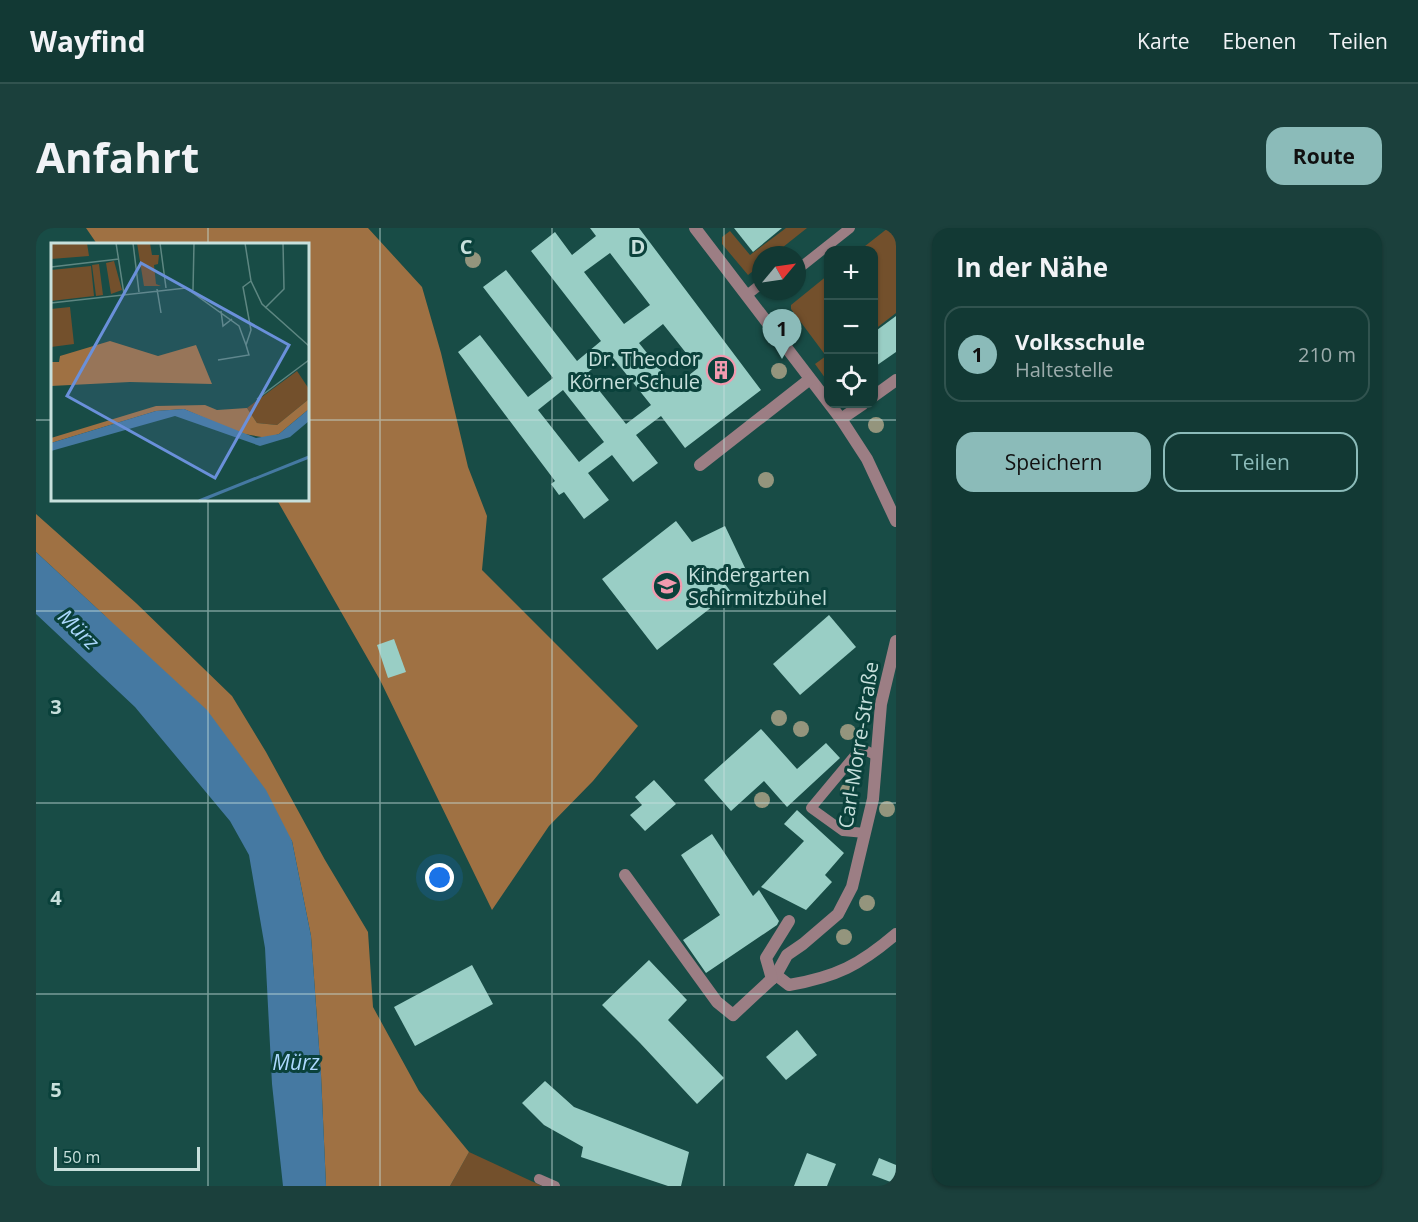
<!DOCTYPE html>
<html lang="de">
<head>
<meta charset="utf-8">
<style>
  :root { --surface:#123934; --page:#1b403c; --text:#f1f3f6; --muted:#9cacac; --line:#31534f; --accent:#8bbbb9 }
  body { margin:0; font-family:"Open Sans",sans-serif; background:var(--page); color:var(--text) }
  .controls { position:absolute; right:18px; top:18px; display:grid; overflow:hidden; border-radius:12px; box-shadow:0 2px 4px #0004 }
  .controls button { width:54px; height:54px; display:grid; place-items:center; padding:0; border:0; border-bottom:2px solid var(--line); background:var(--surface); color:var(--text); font:30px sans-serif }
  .compass { position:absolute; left:716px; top:18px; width:54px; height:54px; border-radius:50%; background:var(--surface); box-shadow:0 2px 4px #0004; rotate:61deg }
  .scale { position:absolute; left:18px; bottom:15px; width:146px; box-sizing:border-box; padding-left:6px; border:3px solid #c7e0dc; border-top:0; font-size:16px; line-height:21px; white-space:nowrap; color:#c7e0dc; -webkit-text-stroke:4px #0a413b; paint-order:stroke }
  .you { position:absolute; left:404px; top:650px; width:21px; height:21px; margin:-15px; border:4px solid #fff; border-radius:50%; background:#1a73e8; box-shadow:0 0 0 9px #1a73e833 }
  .badge { display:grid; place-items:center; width:39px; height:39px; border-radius:50%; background:var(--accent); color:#111; font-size:20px; font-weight:700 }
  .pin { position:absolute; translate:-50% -50px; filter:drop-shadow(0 2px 3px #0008) }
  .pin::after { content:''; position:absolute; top:32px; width:21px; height:18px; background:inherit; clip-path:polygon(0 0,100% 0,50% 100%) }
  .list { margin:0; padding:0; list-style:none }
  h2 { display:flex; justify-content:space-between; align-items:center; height:78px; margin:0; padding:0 24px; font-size:26px }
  h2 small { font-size:20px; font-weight:400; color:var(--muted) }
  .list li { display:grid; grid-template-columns:39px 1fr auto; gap:18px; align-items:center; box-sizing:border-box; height:96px; margin:0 12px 12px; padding:0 12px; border:2px solid var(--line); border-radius:18px }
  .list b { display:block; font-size:22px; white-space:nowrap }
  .list p { margin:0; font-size:20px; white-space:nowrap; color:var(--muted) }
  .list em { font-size:20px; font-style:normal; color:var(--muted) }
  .actions { display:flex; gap:12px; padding:18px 24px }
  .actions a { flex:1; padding:14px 0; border:2px solid var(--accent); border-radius:18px; text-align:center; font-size:21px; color:var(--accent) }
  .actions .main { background:var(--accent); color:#111 }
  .icon { flex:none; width:33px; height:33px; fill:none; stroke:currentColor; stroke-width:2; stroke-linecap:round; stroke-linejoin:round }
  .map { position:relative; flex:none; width:860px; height:958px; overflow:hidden; border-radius:18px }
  header { display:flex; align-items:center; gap:36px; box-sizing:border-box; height:84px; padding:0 30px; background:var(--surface); border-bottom:2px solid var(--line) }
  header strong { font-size:28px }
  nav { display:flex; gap:33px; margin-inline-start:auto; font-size:21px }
  .intro { display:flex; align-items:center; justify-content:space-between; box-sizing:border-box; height:144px; padding:0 36px }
  h1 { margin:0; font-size:42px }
  .button { padding:15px 27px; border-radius:18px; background:var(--accent); color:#111; font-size:21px; font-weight:700 }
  main { display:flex; gap:36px; padding:0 36px }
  aside { flex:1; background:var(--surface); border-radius:18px; box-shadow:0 2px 4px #0004 }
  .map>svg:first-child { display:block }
  .green { fill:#73502c }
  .forest { fill:#9f7143 }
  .water { fill:#4579a2 }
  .building { fill:#99cec5; fill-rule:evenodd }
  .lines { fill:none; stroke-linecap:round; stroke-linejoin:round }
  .service { stroke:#9c7e84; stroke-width:10 }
  .minor { stroke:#9c7e84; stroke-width:12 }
  .tree { fill:#94957d }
  .grid { fill:none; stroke:#c7e0dc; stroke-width:1.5; stroke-opacity:0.55 }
  .labels { text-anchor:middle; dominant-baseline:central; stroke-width:6; stroke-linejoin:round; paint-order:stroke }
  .poi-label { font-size:20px; fill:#c7e0dc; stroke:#0a413b; text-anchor:end }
  .street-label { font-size:20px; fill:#c7e0dc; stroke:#0a413b }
  .water-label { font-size:21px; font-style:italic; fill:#acd8fd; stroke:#0a413b }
  .inset-river { fill:none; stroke:#4579a2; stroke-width:3 }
  .inset-road { fill:none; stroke:#5e8782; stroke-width:1.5 }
  .view { fill:#6a90da; fill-opacity:0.15; stroke:#6a90da; stroke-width:3 }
  .inset-edge { fill:none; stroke:#c7e0dc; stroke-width:3 }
  .grid-label { font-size:20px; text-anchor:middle; font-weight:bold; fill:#c7e0dc; stroke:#0a413b; stroke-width:6; stroke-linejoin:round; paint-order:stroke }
</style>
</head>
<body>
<header>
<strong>Wayfind</strong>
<nav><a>Karte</a><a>Ebenen</a><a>Teilen</a></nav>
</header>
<div class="intro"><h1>Anfahrt</h1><a class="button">Route</a></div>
<main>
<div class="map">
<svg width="860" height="958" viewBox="0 0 860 958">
  <rect width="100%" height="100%" fill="#184c46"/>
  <!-- green -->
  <g class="green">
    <path d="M750,0H771L737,27H725V37L712,47L686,16V9L694,3L714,27Z"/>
    <path d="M852,0H860V85L838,102V22H824Z"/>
    <path d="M792,47V154L779,136L790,128L755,81V77Z"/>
    <path d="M433,924L506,958H414Z"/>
  </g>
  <!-- forest -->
  <g class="forest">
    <path d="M50,0H332L386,59L405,125L432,239L451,288L446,342L602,498L557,553L513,598L456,682L344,452L241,272H272V16H61Z"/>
    <path d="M0,286L100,375L196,468L230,524L289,632L332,704L337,779L383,863L433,924L414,958H290L285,847L275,708L256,613L68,387L0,324Z"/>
  </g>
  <!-- water -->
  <path class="water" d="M0,324L171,482L230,562L256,613L275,708L285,847L290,958H247L236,856L229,720L213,627L194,593L99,479L0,386Z"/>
  <!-- building -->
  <g class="building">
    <path d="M554,0H603L725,162L649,220L625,188L600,207L622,235L597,254L576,227L552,245L573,272L548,291L528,264L523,267L515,256L519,253L422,124L444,107L492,169L517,150L447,59L470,42L541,133L565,113L495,23L519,4L536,27L560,8ZM574,25L614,77L588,96L548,44ZM627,96L662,140L638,159L603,115ZM574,126L615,177L590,196L550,146ZM527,162L568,214L543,234L502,182Z"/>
    <path d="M698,0H746L717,24Z"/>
    <path d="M860,88V124L837,140V105Z"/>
    <path d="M640,293L656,314L689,298L710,342L687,353L695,364L621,422L566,351Z"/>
    <path d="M793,387L820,419L764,467L737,436Z"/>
    <path d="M358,411L370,444L352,450L341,417Z"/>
    <path d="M725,501L761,541L790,515L804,530L751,579L728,553L695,583L668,552Z"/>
    <path d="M618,552L640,576L609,603L594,587L606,577L599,569Z"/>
    <path d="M761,582L808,625L789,647L796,654L770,682L725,659L768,613L748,596Z"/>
    <path d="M676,606L717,668L723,662L743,693L741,697L670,745L647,712L684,687L645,627Z"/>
    <path d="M613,732L651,772L632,792L688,850L661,876L604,815L566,777Z"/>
    <path d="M436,737L457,776L379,818L358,779Z"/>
    <path d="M761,802L781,827L750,852L730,829Z"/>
    <path d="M509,853L538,879L653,924L645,958H632L545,929L547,919L508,897L486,875Z"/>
    <path d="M771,925L800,936L791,958H758Z"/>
    <path d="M843,930L860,937V956L836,947Z"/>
  </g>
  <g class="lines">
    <!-- service -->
    <g class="service">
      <path d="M761,42L814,0"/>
      <path d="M711,67L725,56"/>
      <path d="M829,605L807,603L775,580L825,520L841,528"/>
      <path d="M503,951L519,958"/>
    </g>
    <!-- minor -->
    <g class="minor">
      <path d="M659,0L805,191L831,231L860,293"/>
      <path d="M838,168L860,152"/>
      <path d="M805,191L827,176"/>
      <path d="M664,237L774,151"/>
      <path d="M860,413L845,476L837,571L816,659L802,686L767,716L751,727L740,747L753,757C800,749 824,737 860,706"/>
      <path d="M589,647L681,774L697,787L740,747"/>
      <path d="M736,751L730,730L753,693"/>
    </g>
  </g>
  <!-- trees -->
  <g class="tree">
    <circle cx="437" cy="32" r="8"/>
    <circle cx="743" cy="143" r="8"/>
    <circle cx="840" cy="197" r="8"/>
    <circle cx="730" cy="252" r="8"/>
    <circle cx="743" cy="490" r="8"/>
    <circle cx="765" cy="501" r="8"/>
    <circle cx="812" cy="504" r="8"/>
    <circle cx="812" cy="563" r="8"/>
    <circle cx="726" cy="572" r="8"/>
    <circle cx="851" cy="581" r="8"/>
    <circle cx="831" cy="675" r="8"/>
    <circle cx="808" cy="709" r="8"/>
  </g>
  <!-- grid -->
  <path class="grid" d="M172,0V16M344,0V958M516,0V958M688,0V958M0,192H16M272,192H860M172,272V958M0,383H860M0,575H860M0,766H860"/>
  <!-- icons -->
  <defs>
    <g id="building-ring" transform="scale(1.5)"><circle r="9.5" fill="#0a413b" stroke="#f29aaf" stroke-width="1.5"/><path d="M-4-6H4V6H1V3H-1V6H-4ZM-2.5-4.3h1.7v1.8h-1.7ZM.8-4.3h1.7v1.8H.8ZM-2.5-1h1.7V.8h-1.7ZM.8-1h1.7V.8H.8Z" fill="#f29aaf"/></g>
    <g id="school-ring" transform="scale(1.5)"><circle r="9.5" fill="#0a413b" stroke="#f29aaf" stroke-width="1.5"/><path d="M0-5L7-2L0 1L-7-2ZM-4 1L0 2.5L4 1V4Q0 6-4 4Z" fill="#f29aaf"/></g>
  </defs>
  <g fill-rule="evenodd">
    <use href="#building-ring" x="685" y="142"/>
    <use href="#school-ring" x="631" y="358"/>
  </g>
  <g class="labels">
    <!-- poi labels -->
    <g class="poi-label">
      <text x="664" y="130">Dr. Theodor<tspan x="664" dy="23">Körner Schule</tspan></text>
      <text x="652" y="346" text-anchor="start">Kindergarten<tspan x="652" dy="23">Schirmitzbühel</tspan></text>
    </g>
    <!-- street labels -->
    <g class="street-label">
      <text transform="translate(822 517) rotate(-81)">Carl-Morre-Straße</text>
    </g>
    <!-- water labels -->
    <g class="water-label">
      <text transform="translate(43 401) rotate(44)">Mürz</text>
      <text x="260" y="834">Mürz</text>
    </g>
  </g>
  <!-- overview -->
  <g transform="translate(15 15)">
    <rect width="258" height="258" fill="#184c46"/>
    <path d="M0,0H36L38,13L0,16ZM86,0H99L101,12H108L107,21L103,22L105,41L110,43H93ZM63,18L71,47L60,51L55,20ZM48,21L52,52L45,53L41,22ZM40,23L43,53L0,58V27ZM19,64L23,101L0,104V66ZM246,128L258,146V156L226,182L206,180L196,165Z" fill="#73502c"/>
    <path d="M59,98L107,113L145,102L161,141L79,139L0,143V119H8L9,113ZM258,156V166L228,191L216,195L188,190L133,166L105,168L0,200V195L105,163L154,162L166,167L196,165L206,180L226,182Z" fill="#9f7143"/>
    <path d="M133,166L205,195L228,191L258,166V178L239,194L209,203L124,173L0,208V200L105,168Z" fill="#4579a2"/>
    <path class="inset-river" d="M148,258L258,214"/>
    <path class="inset-road" d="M65,0L73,51M82,0L88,49M109,0L115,45M194,0L200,38L211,61L258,103M0,24L68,16M106,46L110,70M142,47L143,0M0,60L135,45L188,83L195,102L200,87L192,44L200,38M214,65L233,46L232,0M170,68L172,83L181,76M167,117L198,112L195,102M206,156L258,117"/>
    <path class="view" d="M90,20L238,102L164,235L16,153Z"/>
    <rect width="258" height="258" class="inset-edge"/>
  </g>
  <g class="grid-label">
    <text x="430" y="26">C</text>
    <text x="602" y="26">D</text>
    <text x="20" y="486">3</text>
    <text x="20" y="677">4</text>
    <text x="20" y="869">5</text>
  </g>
</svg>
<div class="controls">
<button>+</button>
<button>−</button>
<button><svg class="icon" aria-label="locate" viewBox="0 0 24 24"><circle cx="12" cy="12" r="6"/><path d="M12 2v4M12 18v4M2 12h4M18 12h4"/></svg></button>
</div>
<svg class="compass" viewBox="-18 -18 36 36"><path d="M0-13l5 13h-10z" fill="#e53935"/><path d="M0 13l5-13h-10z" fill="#9cacac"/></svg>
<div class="scale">50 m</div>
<div class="you"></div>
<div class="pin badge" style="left:746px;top:131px">1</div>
</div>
<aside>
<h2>In der Nähe<small></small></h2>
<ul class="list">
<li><span class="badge">1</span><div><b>Volksschule</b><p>Haltestelle</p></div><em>210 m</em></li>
</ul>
<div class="actions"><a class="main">Speichern</a><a>Teilen</a></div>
</aside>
</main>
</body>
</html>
